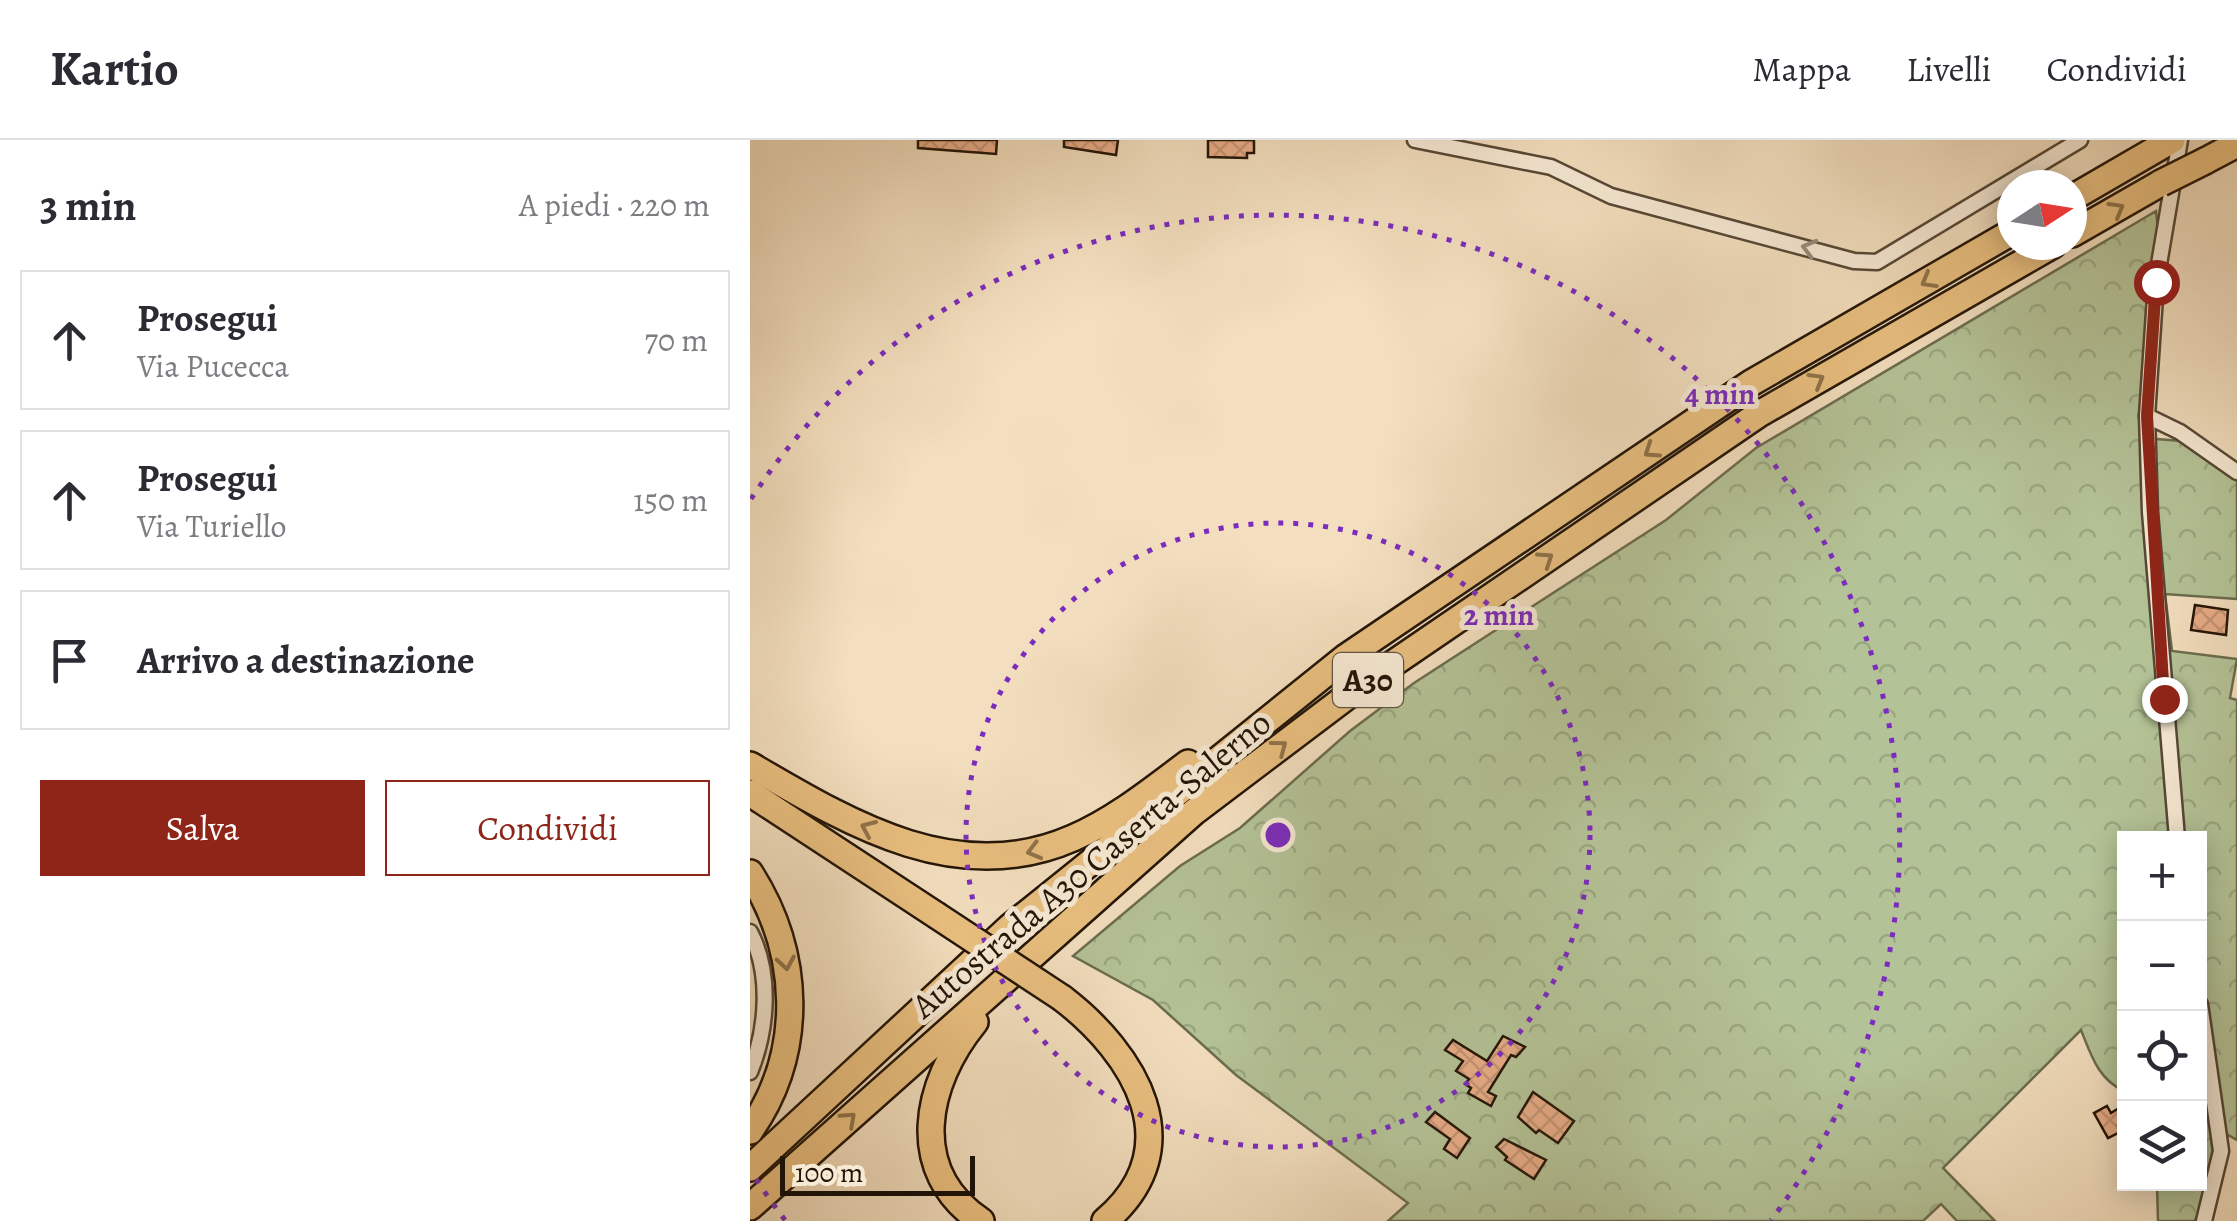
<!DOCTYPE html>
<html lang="it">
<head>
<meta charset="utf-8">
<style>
  :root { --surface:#fff; --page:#f2f2f3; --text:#2b2b33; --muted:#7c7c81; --line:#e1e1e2; --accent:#8f2418 }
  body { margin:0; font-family:Alegreya,serif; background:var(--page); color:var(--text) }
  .controls { position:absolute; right:30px; bottom:30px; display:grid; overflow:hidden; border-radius:0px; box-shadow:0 5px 25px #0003 }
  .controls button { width:90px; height:90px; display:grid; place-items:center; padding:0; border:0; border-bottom:2px solid var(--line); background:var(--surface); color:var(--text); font:50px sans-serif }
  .compass { position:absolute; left:1247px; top:30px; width:90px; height:90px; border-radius:50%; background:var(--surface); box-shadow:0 5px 25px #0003; rotate:78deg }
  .scale { position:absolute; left:30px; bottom:25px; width:195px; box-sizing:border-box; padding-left:10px; border:5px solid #221407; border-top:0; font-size:28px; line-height:35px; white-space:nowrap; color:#221407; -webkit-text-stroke:8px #f7ead5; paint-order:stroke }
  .stop { position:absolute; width:30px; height:30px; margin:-22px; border:8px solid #8f2418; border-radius:50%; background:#fff }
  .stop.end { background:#8f2418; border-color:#fff; box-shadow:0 2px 10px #0008 }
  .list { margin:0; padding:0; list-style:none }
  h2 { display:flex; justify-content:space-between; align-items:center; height:130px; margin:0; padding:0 40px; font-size:42px }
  h2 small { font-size:32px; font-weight:400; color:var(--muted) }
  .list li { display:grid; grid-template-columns:65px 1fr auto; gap:30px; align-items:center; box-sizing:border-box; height:140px; margin:0 20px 20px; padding:0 20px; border:2px solid var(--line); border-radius:0px }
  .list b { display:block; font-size:38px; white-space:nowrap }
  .list p { margin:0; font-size:32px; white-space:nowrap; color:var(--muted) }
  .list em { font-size:32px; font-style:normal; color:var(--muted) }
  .actions { display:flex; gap:20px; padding:30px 40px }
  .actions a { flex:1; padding:22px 0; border:2px solid var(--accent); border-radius:0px; text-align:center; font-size:35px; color:var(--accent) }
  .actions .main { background:var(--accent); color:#fff }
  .icon { flex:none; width:55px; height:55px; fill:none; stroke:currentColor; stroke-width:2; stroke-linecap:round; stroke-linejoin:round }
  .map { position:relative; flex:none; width:1487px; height:1081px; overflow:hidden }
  header { display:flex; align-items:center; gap:60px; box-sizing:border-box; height:140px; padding:0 50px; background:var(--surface); border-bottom:2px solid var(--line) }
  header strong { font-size:48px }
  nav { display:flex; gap:55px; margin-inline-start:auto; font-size:35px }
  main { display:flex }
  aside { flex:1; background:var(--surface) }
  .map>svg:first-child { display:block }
  .forest { fill:url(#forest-crowns); stroke:#6b6c4f; stroke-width:2.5 }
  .building { fill:url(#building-cross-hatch); stroke:#221407; stroke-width:2.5 }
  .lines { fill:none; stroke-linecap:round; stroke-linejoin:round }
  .street-casing { stroke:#564735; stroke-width:19 }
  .highway-casing { stroke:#221407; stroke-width:30 }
  .street { stroke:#f7ead5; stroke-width:14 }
  .highway { stroke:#eac080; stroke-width:25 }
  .highway-bridge-casing { stroke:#221407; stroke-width:30; stroke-linecap:butt }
  .highway-bridge { stroke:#eac080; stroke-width:25 }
  .oneway { stroke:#90734a }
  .oneway2 { stroke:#978a78 }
  .route { stroke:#8f2418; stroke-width:12 }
  .ring { fill:none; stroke:#7b2cbf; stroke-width:5; stroke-dasharray:5 10 }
  .labels { text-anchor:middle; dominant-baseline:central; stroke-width:10; stroke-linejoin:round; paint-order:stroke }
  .shield { fill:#f7ead5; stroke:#625445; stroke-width:2.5 }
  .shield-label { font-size:32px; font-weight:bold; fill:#221407 }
  .street-label { font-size:35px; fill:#221407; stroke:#f7ead5 }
  .centre { fill:#7b2cbf; stroke:#f7ead5; stroke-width:5 }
  .ring-label { font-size:30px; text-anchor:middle; font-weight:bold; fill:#7b2cbf; stroke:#f7ead5; stroke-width:10; stroke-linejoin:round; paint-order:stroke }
</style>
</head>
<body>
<header>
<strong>Kartio</strong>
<nav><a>Mappa</a><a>Livelli</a><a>Condividi</a></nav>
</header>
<main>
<aside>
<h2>3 min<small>A piedi · 220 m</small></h2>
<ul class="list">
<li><svg class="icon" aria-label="ahead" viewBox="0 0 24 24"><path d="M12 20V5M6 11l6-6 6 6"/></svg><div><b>Prosegui</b><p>Via Pucecca</p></div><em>70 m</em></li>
<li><svg class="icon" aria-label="ahead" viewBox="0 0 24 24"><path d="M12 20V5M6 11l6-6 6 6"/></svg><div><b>Prosegui</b><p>Via Turiello</p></div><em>150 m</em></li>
<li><svg class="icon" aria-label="arrive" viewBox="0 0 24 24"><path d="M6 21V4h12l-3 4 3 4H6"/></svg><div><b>Arrivo a destinazione</b></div></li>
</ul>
<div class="actions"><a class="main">Salva</a><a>Condividi</a></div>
</aside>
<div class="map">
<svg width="1487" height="1081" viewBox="0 0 1487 1081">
  <defs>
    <pattern id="forest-crowns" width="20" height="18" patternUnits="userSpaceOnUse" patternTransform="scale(2.5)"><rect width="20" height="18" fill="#b4c397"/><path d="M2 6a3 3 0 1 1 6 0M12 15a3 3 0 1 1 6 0" fill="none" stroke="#9aa781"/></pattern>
    <pattern id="building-cross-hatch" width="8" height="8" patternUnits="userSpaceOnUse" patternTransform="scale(2.5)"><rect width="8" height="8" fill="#e9ae89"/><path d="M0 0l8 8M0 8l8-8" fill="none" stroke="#c89575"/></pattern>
  </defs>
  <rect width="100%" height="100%" fill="#f3dfbf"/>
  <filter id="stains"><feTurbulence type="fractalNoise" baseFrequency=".002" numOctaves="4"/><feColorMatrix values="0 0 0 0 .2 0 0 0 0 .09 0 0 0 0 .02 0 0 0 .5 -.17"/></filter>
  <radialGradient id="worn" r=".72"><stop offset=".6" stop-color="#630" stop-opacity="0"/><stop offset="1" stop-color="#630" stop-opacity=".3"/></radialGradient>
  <!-- forest -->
  <path class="forest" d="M1406,71L1409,99L1394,298L1432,301L1487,339V459L1415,454L1422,511L1487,519L1480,558L1487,560V1000L1478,995L1445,1081H1408L1407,1044H1450V698H1374V951C1348,939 1341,915 1331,890L1193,1028L1245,1081H1207L1191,1064L1173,1081H638L658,1063L486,935L403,860L323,816L430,726L490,688L600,591L664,543L916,380L1006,308Z"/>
  <!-- building -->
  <g class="building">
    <path d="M168,0H247L246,14L168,8Z"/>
    <path d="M314,0H368L366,15L314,7Z"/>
    <path d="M458,0H504V13H497V18L458,17Z"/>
    <path d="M1445,465L1478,470L1476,495L1441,490Z"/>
    <path d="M753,896L775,907L766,917L761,915L738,952L746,956L741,966L718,953L721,948L715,944L719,939L706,931L713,921L695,910L703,900L737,921Z"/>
    <path d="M783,952L824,981L808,1003L789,990L786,993L768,977Z"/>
    <path d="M1357,966L1361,973L1369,968L1374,977L1368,985L1372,991L1358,998L1344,973Z"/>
    <path d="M685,972L720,998L707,1018L694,1009L700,999L676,982Z"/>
    <path d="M754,999L796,1020L784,1039L755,1020L757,1017L746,1007Z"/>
  </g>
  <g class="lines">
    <!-- street casing -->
    <g class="street-casing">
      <g id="street">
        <path d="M665,0L801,27L861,56L1104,121L1127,122L1330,0"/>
        <path d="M1397,276L1430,292L1487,332"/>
        <path d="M1427,698L1400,372L1397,276L1406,142L1430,0"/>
        <path d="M0,792C22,834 17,890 0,932"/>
        <path d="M1450,864L1471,1011L1454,1081"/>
      </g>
    </g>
    <!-- highway casing -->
    <g class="highway-casing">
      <g id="highway">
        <path d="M1455,21L1487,4"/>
        <path d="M1322,58L1422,0"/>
        <path d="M1322,94L1411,43"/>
        <path d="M0,625C99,683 207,749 323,698C365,680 402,650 438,623"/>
        <path d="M0,653L186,775"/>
        <path d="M0,733C51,813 55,912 0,991"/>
        <path d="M312,858C385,914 442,1007 355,1081"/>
        <path d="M225,882C175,943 156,1031 231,1081"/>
        <path d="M0,1028L260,787L596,517L1001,243L1262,92"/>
        <path d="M0,1067L444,672L616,542L1009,274L1303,105"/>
      </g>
    </g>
    <!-- street -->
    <use href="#street" class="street"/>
    <!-- highway -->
    <use href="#highway" class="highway"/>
    <!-- highway-bridge casing -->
    <g class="highway-bridge-casing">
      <g id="highway-bridge">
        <path d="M1411,43L1455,21"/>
        <path d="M186,775L312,858"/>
      </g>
    </g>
    <!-- highway-bridge -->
    <use href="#highway-bridge" class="highway-bridge"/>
  </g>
  <!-- one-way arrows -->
  <defs><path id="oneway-chevron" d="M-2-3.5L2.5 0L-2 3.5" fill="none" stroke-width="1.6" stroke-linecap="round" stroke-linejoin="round" transform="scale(2.5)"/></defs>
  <g class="oneway">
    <use href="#oneway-chevron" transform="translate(1367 69) rotate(-30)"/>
    <use href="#oneway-chevron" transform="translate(1178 141) rotate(150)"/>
    <use href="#oneway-chevron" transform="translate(1067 240) rotate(-30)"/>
    <use href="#oneway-chevron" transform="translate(901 311) rotate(146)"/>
    <use href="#oneway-chevron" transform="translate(796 419) rotate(-34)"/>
    <use href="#oneway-chevron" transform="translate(530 607) rotate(-37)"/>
    <use href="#oneway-chevron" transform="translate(118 688) rotate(-156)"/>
    <use href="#oneway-chevron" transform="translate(284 711) rotate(165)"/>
    <use href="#oneway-chevron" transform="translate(36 823) rotate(80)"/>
    <use href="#oneway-chevron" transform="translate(99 979) rotate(-42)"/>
  </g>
  <use class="oneway2" href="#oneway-chevron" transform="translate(1059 108) rotate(-165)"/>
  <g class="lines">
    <!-- route -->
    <path class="route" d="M1406,142L1397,276L1414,559"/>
  </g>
  <!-- distance rings -->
  <g class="ring">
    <circle cx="528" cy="695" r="312"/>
    <path d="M35 1080A625 625 0 0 1 1 1031M1 359A625 625 0 1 1 1021 1080"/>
  </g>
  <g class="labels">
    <!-- shield labels -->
    <rect class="shield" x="583" y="513" width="70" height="54" rx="8"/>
    <g class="shield-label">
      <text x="618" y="540">A30</text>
    </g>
    <!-- street labels -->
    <g class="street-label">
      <text transform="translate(341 724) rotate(-40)">Autostrada A30 Caserta-Salerno</text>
    </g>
  </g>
  <circle cx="528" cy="695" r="15" class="centre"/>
  <g class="ring-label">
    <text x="970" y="264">4 min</text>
    <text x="749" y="485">2 min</text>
  </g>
  <rect width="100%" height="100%" filter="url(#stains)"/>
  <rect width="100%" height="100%" fill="url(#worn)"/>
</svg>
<div class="controls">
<button>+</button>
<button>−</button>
<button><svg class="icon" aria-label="locate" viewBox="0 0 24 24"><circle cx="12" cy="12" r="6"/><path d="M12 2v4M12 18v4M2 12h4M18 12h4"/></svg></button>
<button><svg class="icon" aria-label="layers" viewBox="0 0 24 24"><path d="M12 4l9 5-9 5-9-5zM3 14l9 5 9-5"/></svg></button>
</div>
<svg class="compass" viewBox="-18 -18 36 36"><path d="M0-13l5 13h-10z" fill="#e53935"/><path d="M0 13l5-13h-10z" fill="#7c7c81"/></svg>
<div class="scale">100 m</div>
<div class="stop" style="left:1406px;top:142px"></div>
<div class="stop end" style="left:1414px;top:559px"></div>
</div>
</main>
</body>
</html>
